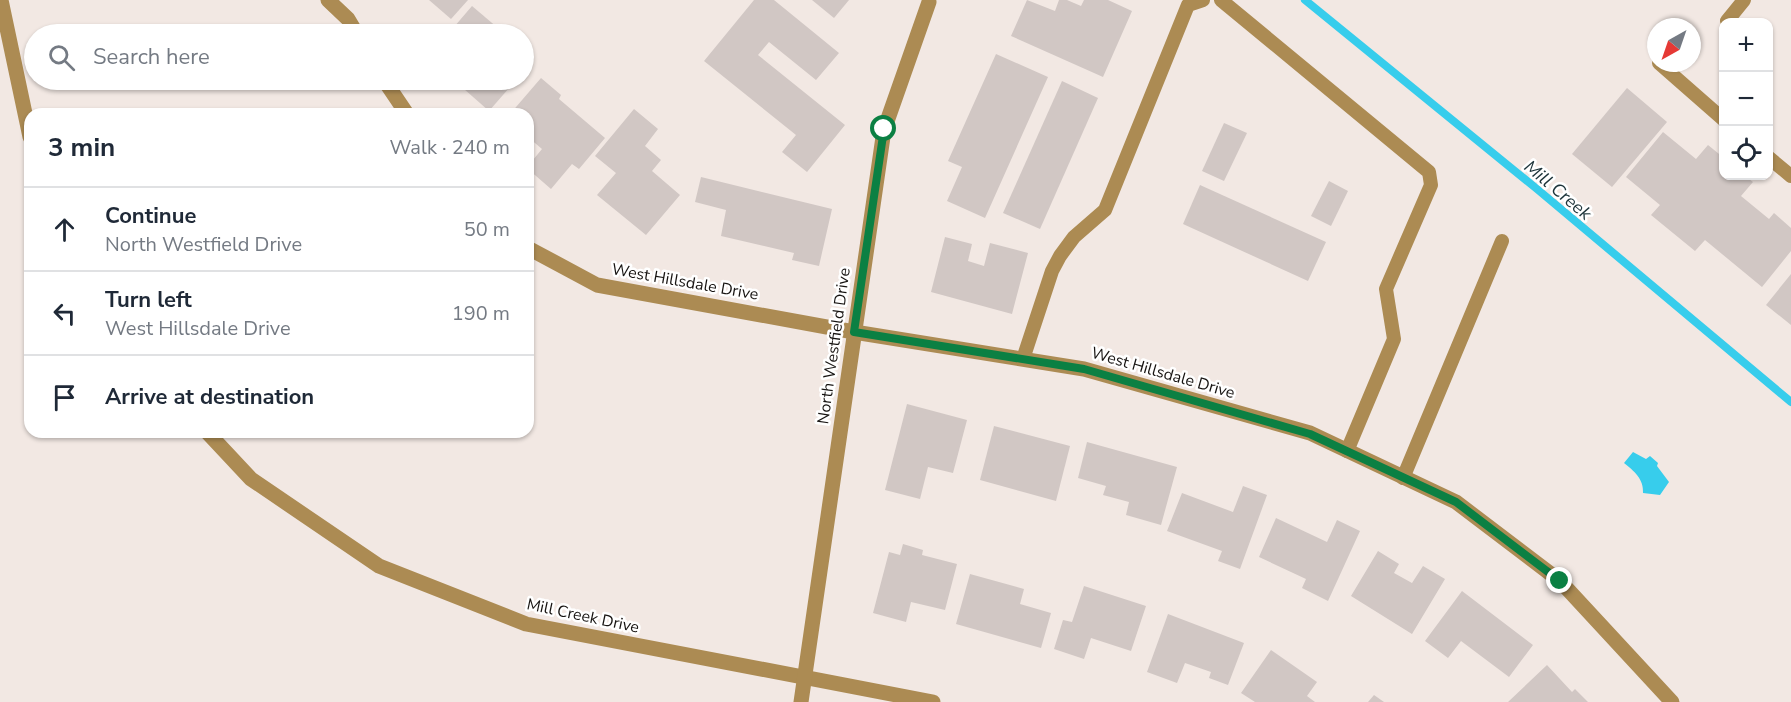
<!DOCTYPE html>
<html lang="en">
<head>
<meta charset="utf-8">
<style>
  :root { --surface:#fff; --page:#f6f6f7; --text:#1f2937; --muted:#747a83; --line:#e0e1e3 }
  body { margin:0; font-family:"Nunito Sans",sans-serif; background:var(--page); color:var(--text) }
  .controls { position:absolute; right:18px; top:18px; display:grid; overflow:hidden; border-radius:12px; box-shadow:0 2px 4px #0004 }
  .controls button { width:54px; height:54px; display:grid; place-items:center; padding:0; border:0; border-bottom:2px solid var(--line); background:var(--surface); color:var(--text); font:30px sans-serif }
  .compass { position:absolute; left:1647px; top:18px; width:54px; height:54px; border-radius:50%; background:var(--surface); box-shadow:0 2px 4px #0004; rotate:220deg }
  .stop { position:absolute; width:18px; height:18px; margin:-14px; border:4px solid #0b8043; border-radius:50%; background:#fff }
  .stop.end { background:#0b8043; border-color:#fff; box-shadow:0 2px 6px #0008 }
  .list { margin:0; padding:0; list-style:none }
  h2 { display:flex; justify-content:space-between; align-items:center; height:78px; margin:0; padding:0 24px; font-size:26px }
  h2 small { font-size:20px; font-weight:400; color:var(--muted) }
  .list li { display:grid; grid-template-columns:39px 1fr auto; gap:18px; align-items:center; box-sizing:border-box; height:84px; padding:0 24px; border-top:2px solid var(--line) }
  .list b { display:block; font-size:22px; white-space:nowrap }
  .list p { margin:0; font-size:20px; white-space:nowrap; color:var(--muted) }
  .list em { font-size:20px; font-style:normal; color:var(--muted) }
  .icon { flex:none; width:33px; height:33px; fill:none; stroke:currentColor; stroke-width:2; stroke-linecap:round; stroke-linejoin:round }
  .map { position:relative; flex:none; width:1791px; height:702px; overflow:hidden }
  .search { position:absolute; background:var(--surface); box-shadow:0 2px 4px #0004; left:24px; top:24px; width:510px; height:66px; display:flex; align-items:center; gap:15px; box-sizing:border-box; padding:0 21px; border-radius:33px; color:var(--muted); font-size:22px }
  .panel { position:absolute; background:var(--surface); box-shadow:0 2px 4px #0004; left:24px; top:108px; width:510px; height:330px; border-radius:18px }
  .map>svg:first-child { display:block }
  .water { fill:#37cdec }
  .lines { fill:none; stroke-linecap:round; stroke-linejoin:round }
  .stream { stroke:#37cdec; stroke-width:8 }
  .building { fill:#d1c7c4 }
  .service { stroke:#ac8b53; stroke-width:14 }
  .minor { stroke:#ac8b53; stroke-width:15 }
  .route { stroke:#0b8043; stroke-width:8 }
  .labels { text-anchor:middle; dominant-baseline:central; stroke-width:5; stroke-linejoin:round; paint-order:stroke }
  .street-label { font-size:16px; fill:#161311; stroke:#fff }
  .water-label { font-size:18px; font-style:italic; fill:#1c3339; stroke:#fff }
</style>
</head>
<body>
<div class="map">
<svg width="1791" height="702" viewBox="0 0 1791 702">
  <rect width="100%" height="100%" fill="#f2e8e3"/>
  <!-- water -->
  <path class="water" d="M1633,452L1646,459L1650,456L1658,463L1657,466L1669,482L1660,495L1643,493C1644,479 1634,471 1624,463Z"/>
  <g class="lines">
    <!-- stream -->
    <path class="stream" d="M1305,0L1537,189L1791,402"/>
  </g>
  <!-- building -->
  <g class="building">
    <path d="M429,0H468L451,19Z"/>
    <path d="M754,0H774L839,53L816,80L769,42L758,55L845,125L807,172L782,152L796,135L704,61Z"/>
    <path d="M812,0H849L834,18Z"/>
    <path d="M1027,0L1055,11L1059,0H1067L1081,6L1084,0H1108L1132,11L1103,77L1011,36Z"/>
    <path d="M472,6L505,34H448Z"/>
    <path d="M524,50L534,59L524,71Z"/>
    <path d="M996,54L1048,77L985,218L947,201L962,167L948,161Z"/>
    <path d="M541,78L561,95L559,99L605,138L579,169L572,164L551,189L528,169V166L542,149L528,137V114H510Z"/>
    <path d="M472,80H516L489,111L464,89Z"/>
    <path d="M1062,81L1098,98L1040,229L1003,213Z"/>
    <path d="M1627,88L1667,122L1612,187L1572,154Z"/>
    <path d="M634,109L658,129L645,146L661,160L652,171L680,195L646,235L597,195L616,173L595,156Z"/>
    <path d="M1224,123L1247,133L1224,181L1202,171Z"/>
    <path d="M1663,132L1696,159L1708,145L1724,158V176H1745L1753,182L1741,196L1769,219L1774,213L1791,228V251L1762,287L1705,240L1695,251L1651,215L1660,205L1626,177Z"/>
    <path d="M701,177L832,209L819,266L792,260L794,253L721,236L726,210L695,202Z"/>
    <path d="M1329,181L1348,191L1331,226L1311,216Z"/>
    <path d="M1200,185L1326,242L1308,281L1183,224Z"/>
    <path d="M945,237L972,244L968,261L984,266L990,243L1028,253L1012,314L931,292Z"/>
    <path d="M1791,274V325L1766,305Z"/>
    <path d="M907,404L967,420L953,473L928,467L920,499L885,490Z"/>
    <path d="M994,426L1070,446L1056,501L980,480Z"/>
    <path d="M1087,442L1177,467L1161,525L1126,515L1129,502L1103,495L1106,486L1078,478Z"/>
    <path d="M1243,486L1267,495L1240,569L1218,561L1222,551L1167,531L1182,493L1233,512Z"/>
    <path d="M1276,518L1327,542L1337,520L1360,531L1328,601L1302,588L1306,579L1259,557Z"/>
    <path d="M903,544L923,550L922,555L957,564L945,610L911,602L906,622L873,613L889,552L900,555Z"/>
    <path d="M1378,551L1399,564L1394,573L1412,583L1423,566L1445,579L1412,634L1351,596Z"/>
    <path d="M970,574L1024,589L1020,604L1051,613L1041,648L956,624Z"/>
    <path d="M1084,586L1146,606L1131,651L1091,638L1084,659L1054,649L1063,620L1072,622Z"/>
    <path d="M1462,591L1533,645L1509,677L1461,641L1448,658L1425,641Z"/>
    <path d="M1168,614L1244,643L1228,685L1209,678L1211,672L1185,663L1177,683L1147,672Z"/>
    <path d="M1271,650L1317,682L1307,696L1315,702H1255L1241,693Z"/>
    <path d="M1547,665L1572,692L1575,689L1588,702H1508Z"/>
    <path d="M1374,695L1384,702H1368Z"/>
  </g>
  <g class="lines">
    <!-- service -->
    <g class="service">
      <path d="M1221,0L1429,172L1431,185L1386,289L1394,339L1347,451"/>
      <path d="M1727,21L1744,0"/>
      <path d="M1659,63L1724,120"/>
      <path d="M1768,157L1791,176"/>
      <path d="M1023,359L1052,271L1060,256L1074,237L1105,210L1188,5L1203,0"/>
      <path d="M1403,478L1502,241"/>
    </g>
    <!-- minor -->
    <g class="minor">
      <path d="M1,0L30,137"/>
      <path d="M328,0L348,19L357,34"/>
      <path d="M384,80L407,114"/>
      <path d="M528,248L597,285L854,332L1084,369L1310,433L1456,502L1560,581L1672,702"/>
      <path d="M207,432L251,479L379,566L526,624L933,702"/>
      <path d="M801,702L884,130L929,2"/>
    </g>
  </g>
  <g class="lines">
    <!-- route -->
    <path class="route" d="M884,129L854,332L1084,369L1310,434L1456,502L1560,581"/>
  </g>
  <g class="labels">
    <!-- street labels -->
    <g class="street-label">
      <text transform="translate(685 282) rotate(10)">West Hillsdale Drive</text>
      <text transform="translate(834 346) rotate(-82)">North Westfield Drive</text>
      <text transform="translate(1163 373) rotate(16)">West Hillsdale Drive</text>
      <text transform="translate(583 616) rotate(12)">Mill Creek Drive</text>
    </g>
    <!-- water labels -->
    <g class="water-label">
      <text transform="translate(1558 190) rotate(40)">Mill Creek</text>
    </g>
  </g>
</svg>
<div class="controls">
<button>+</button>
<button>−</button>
<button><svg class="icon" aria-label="locate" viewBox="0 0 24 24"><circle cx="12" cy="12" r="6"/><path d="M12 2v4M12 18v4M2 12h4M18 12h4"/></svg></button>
</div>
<svg class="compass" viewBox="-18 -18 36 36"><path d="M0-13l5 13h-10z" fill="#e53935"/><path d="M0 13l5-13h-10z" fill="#747a83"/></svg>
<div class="stop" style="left:884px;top:129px"></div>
<div class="stop end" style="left:1560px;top:581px"></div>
<div class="search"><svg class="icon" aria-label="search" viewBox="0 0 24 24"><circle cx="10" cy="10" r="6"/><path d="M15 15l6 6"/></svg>Search here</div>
<section class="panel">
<h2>3 min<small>Walk · 240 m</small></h2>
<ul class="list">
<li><svg class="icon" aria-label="ahead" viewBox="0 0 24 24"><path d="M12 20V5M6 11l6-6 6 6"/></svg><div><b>Continue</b><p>North Westfield Drive</p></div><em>50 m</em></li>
<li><svg class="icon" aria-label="left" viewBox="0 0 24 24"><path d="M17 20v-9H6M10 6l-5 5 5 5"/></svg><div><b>Turn left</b><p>West Hillsdale Drive</p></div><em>190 m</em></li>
<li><svg class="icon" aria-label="arrive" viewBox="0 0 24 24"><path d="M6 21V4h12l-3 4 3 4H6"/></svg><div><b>Arrive at destination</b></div></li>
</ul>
</section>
</div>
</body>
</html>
